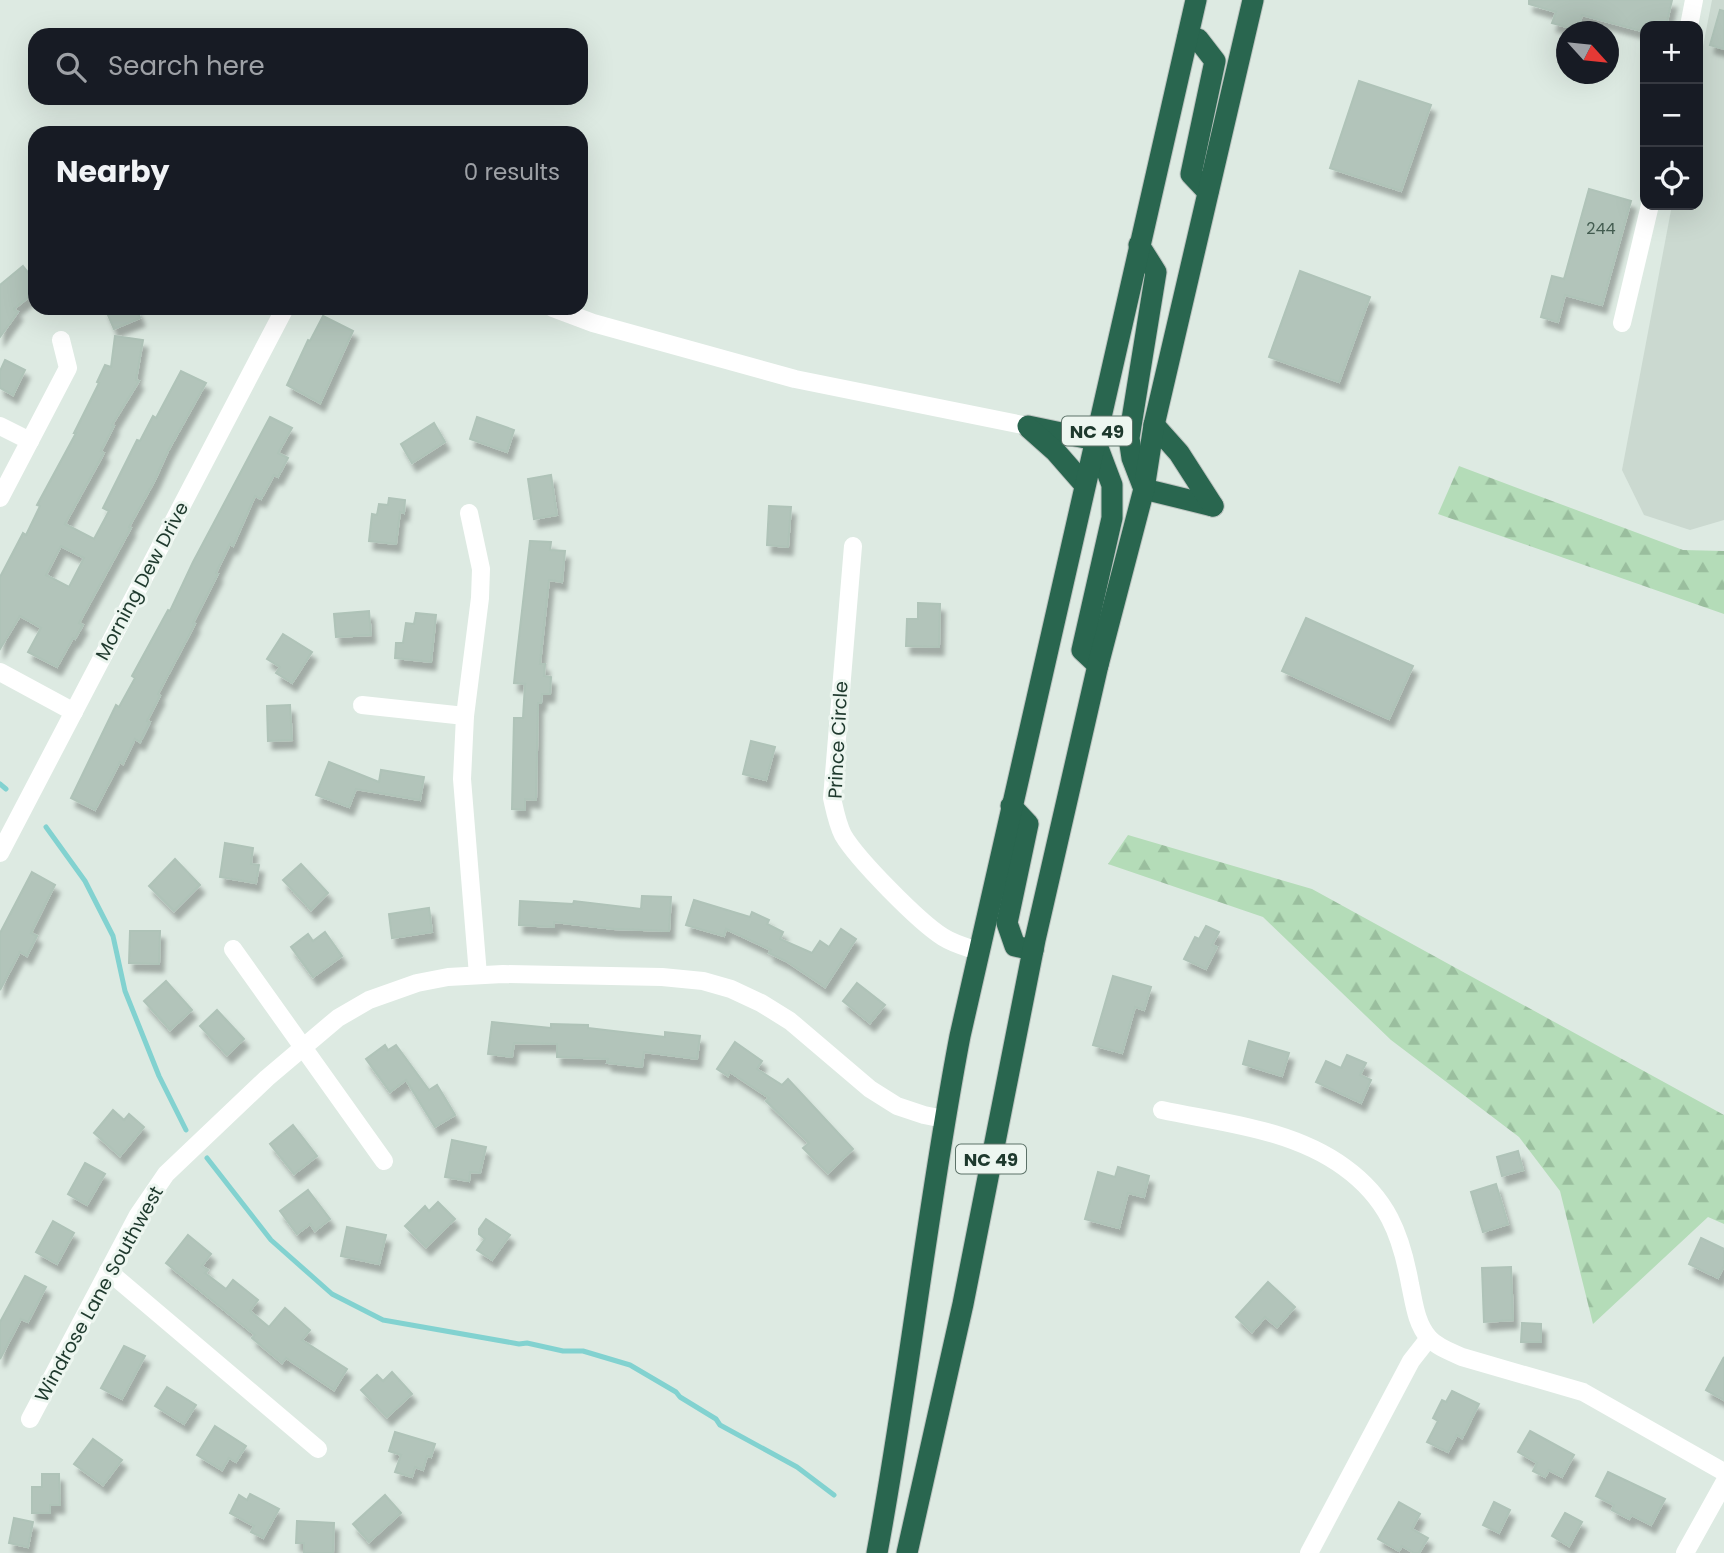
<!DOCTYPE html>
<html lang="en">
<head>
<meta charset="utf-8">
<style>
  :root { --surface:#171b24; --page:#242831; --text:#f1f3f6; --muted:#9ea1a6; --line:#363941 }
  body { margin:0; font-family:Poppins,sans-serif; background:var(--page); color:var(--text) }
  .controls { position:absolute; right:21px; top:21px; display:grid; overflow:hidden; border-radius:14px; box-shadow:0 7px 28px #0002 }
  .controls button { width:63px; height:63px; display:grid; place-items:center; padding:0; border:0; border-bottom:2px solid var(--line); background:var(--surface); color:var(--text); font:35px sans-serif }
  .compass { position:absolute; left:1556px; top:21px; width:63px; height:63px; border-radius:50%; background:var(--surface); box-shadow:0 7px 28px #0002; rotate:117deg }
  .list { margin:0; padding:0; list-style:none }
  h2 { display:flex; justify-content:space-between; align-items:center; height:91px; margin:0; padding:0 28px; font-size:30px }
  h2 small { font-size:23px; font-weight:400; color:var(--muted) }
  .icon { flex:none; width:38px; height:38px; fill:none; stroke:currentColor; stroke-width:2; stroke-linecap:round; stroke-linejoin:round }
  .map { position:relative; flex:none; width:1724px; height:1553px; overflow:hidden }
  .search { position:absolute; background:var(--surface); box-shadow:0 7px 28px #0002; left:28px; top:28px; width:560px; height:77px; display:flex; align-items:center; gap:18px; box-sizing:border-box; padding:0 24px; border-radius:21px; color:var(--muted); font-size:26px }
  .panel { position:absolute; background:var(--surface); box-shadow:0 7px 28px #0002; left:28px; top:126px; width:560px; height:189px; border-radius:21px }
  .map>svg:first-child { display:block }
  .built { fill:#cbd9d0 }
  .forest { fill:url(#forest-firs) }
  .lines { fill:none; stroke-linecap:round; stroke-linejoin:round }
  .stream { stroke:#82d2d0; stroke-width:5 }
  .building { fill:#b2c4ba; stroke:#afc3b8; stroke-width:2; fill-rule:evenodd; filter:url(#shadow) }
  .highway-casing { stroke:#bcc4c0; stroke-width:23 }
  .minor { stroke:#fff; stroke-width:18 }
  .highway { stroke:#29664f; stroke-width:21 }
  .labels { text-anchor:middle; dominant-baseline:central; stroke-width:6; stroke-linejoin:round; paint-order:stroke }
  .number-label { font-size:16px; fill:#435c50 }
  .shield { fill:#edf6f0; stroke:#5c7268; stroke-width:2 }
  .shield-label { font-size:18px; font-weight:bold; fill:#1e392d }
  .street-label { font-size:19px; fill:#1e392d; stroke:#edf6f0 }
</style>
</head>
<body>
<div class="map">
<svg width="1724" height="1553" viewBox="0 0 1724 1553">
  <defs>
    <pattern id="forest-firs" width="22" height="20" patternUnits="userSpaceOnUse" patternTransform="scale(1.75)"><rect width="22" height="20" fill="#b4dcb8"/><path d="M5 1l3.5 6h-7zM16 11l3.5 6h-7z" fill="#9abe9e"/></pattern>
    <filter id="shadow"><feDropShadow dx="4.5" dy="8" stdDeviation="2" flood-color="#0004"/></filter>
  </defs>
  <rect width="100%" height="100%" fill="#ddeae2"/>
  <!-- built -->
  <path class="built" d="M1712,0H1724V520L1690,530L1644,515L1622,470L1672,205H1698V72Z"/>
  <!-- forest -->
  <g class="forest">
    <path d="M1459,466L1683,550L1724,551V614L1438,514Z"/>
    <path d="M1128,835L1312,889L1724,1115V1224L1708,1217L1593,1324L1560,1191L1519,1137L1391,1040L1263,917L1108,864Z"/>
  </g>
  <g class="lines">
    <!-- stream -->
    <g class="stream">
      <path d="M0,784L6,789"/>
      <path d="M46,827L85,881L113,936L125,991L159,1076L186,1130"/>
      <path d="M207,1158L271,1240L332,1294L383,1320L519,1344L527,1343L563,1351H583L630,1365L676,1392L680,1397L716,1419L720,1425L797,1467L834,1495"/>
    </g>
  </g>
  <!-- building -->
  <g class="building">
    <path d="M1529,0H1672L1666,26H1645V32L1582,15L1578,30L1552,23L1556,12L1529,4Z"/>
    <path d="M1720,10L1724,11V49L1710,45Z"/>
    <path d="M1359,81L1431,105L1401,191L1330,168Z"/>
    <path d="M1589,189L1631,201L1602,305L1565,295L1558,322L1541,317L1552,276L1564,279Z"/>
    <path d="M23,266L35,281V292L14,309L18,312L0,337V285Z"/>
    <path d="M1300,271L1370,297L1339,382L1269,357Z"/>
    <path d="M105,308H136L140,318L114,329Z"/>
    <path d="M323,316L353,331L320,403L287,385L308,340L310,341Z"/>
    <path d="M115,336L143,340L136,380L139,381L112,425L114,426L101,451L104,453L65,524L94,539L109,511L103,508L137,440L140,441L153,416L156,418L181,371L206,383L168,451L155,480L129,527L131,528L79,623L83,625L75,639L73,638L57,667L28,652L41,628L20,616L0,649V577L23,533L26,535L40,506L37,505L76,433H74L99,383L97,382L105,365L111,367ZM61,546L84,558L69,587L46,575Z"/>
    <path d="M5,360L25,370L13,395L0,388V371Z"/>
    <path d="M270,417L292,428L278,453L288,458L278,477L274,475L261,499L255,496L233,546L230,544L216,573L218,574L193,623L195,624L158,694L160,696L147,721L150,722L140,742L135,739L123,764L120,762L95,810L71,798L116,705L119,707L135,678L132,676L168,610L170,611L193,562Z"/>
    <path d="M477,417L514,430L507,452L470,439Z"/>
    <path d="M434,423L445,442L412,463L401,444Z"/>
    <path d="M551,475L557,515L534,519L528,479Z"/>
    <path d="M389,498L405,500L404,513L400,512L396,544L369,541L372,514L377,515L379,504L388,505Z"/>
    <path d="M769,506L791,507L788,547L767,545Z"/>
    <path d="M530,541L551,542L550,550L565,551L562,582L549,580L540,664H545L544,676L551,677L550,694H542L541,703H538L536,800L525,799V810L512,809L514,718H523L525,684L514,683L516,663Z"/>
    <path d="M918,603L940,604L939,647L906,646L907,619H918Z"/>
    <path d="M369,611L371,635L336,637L334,614Z"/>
    <path d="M416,613L436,615L431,662L395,658L396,643H403L406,623L414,624Z"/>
    <path d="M1306,618L1413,666L1389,719L1282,671Z"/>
    <path d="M283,634L312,652L292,683L276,673L280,667L267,659Z"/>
    <path d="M290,705L292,740L268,741L267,706Z"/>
    <path d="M751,741L775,747L766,780L743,774Z"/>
    <path d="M329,762L379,782L381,770L424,777L420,800L356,789L349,807L316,795Z"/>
    <path d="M225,843L253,848L251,864L259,865L256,883L220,877Z"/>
    <path d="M175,859L200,885L174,911L149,886Z"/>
    <path d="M301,864L328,893L311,910L283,880Z"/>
    <path d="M32,872L55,885L31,933L37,936L27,956L20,952L0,990V933Z"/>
    <path d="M642,896L671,897L669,931L614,929L554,922V927L519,925L520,901L573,904L574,901L641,909Z"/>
    <path d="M694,900L750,917L752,912L769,920L767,924L783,932L780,939L812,953L820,941L829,947L841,929L856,939L825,987L786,961L769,953L771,950L726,929L724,936L686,925Z"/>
    <path d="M429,908L432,932L392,938L389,914Z"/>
    <path d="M1206,926L1219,932L1212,945L1217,947L1206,969L1184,959L1195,937L1199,939Z"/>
    <path d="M130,931H160L159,964L129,963Z"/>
    <path d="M325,932L342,956L313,977L291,947L308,934L313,941Z"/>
    <path d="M1113,976L1151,987L1144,1010L1135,1007L1122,1053L1093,1045Z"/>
    <path d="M166,981L192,1010L170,1030L144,1001Z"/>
    <path d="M857,983L885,1005L870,1023L843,1001Z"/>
    <path d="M217,1010L244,1039L227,1055L200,1026Z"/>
    <path d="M492,1022L551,1028V1024L588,1025V1028L665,1037V1032L700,1036L697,1059L644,1052L642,1067L607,1063L608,1059L557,1057V1044L514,1043L512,1057L488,1054Z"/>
    <path d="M1249,1041L1289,1053L1282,1076L1243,1064Z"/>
    <path d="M735,1042L762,1061L757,1069L782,1085L788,1079L853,1149L828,1173L803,1148L809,1143L766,1101L769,1098L730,1072L728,1076L717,1069Z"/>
    <path d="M385,1045L388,1050L396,1045L429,1090L437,1085L455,1115L435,1127L406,1080L390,1092L366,1059Z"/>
    <path d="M1347,1055L1366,1063L1360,1075L1371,1080L1361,1103L1316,1082L1326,1061L1341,1068Z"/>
    <path d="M113,1110L124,1120L129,1114L144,1127L120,1156L94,1133Z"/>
    <path d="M293,1125L317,1156L294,1174L270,1144Z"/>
    <path d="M452,1140L486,1147L480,1173L470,1172L469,1181L445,1177Z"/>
    <path d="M1518,1151L1523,1170L1502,1176L1497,1157Z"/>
    <path d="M85,1163L105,1174L87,1205L68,1194Z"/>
    <path d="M1118,1167L1149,1176L1144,1197L1128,1193L1119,1228L1085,1219L1098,1172L1115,1177Z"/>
    <path d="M1496,1184L1508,1224L1483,1232L1471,1192Z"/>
    <path d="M308,1190L330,1219L315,1231L310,1224L297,1234L280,1211Z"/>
    <path d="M438,1202L455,1219L426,1247L405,1226L425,1206L429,1211Z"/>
    <path d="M486,1219L510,1235L492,1260L477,1250L485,1239L479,1234V1229Z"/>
    <path d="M53,1221L74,1233L57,1264L36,1252Z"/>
    <path d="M347,1227L386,1235L379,1264L341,1256Z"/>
    <path d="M188,1235L211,1254L202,1266L208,1270L205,1273L226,1289L233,1280L258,1300L250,1311L269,1327L285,1308L310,1330L302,1340L347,1369L334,1390L286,1358L282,1363L252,1338L255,1335L166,1263Z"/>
    <path d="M1701,1238L1724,1249V1266L1718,1278L1689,1264Z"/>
    <path d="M1511,1267L1513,1320L1484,1322L1482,1268Z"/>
    <path d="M25,1276L46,1287L28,1322L21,1319L0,1359V1322Z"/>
    <path d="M1268,1282L1295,1307L1277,1327L1265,1317L1252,1332L1236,1317Z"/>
    <path d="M1522,1323L1541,1324V1342H1521Z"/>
    <path d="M124,1346L145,1356L122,1399L101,1388Z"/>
    <path d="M1724,1357V1400L1706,1390Z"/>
    <path d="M392,1372L412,1394L387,1417L361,1390L377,1375L383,1381Z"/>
    <path d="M167,1387L196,1405L184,1424L155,1406Z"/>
    <path d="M1452,1391L1479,1404L1462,1438L1457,1435L1448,1452L1427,1442L1438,1421L1433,1418L1442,1400L1446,1402Z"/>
    <path d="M215,1426L246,1446L236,1462L229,1458L222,1470L197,1455Z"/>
    <path d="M1530,1431L1574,1455L1562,1477L1549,1470L1545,1477L1533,1471L1537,1463L1518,1452Z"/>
    <path d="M395,1432L435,1444L431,1457L427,1456L423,1470L415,1467L412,1477L395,1472L401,1455L389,1451Z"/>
    <path d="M93,1439L122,1460L103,1485L74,1464Z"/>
    <path d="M1608,1472L1665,1499L1651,1525L1632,1515L1629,1519L1612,1510L1614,1505L1596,1496Z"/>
    <path d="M42,1474H59L60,1505H50V1513H32V1487H42Z"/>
    <path d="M250,1494L279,1509L263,1538L251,1532L254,1526L230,1513L239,1495L247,1500Z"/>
    <path d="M385,1495L401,1513L369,1542L353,1524Z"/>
    <path d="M1399,1502L1420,1514L1412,1529L1428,1538L1419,1553H1414L1402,1546L1399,1551L1378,1539Z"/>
    <path d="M1494,1502L1510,1510L1499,1533L1483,1525Z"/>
    <path d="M1565,1513L1582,1522L1569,1546L1552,1536Z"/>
    <path d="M14,1518L33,1522L28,1547L9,1543Z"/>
    <path d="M297,1521L334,1523L333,1553H304V1543H296Z"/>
  </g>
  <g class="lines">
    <!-- highway casing -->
    <g class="highway-casing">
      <g id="highway">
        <path d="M1188,37L1198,39L1215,61L1191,174L1208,192"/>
        <path d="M1139,245L1156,272L1129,438L1132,458L1144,489L1213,506"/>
        <path d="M1154,425L1179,453L1213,506"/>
        <path d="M1028,426L1095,440L1112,485V518L1082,650L1098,665"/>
        <path d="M1029,428L1056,452L1084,484"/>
        <path d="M1011,806L1028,824L1007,923L1015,946L1033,950"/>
        <path d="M877,1553C909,1381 927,1208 960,1036L1196,0"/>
        <path d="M907,1553L963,1304L1035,940L1098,665L1144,489L1154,425L1253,0"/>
      </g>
    </g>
    <!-- minor -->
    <g class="minor">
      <path d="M1689,26L1694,0"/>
      <path d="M553,308L593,323L795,379L1028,426"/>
      <path d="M1622,323L1650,205"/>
      <path d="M0,426L30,441"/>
      <path d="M0,498L68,368L61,340"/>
      <path d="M469,513L481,569L480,598L465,716L462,779L478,975"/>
      <path d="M853,546L832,798C835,811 837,823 843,835C857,859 919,922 943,937C954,944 966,947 978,951"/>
      <path d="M0,672L74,712"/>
      <path d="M362,705L465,716"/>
      <path d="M0,853L285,308"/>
      <path d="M233,949L384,1161"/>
      <path d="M1162,1110C1223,1123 1292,1129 1344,1167C1387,1198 1401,1234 1410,1284C1414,1302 1416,1324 1429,1338C1437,1347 1451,1352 1462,1357L1583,1392L1724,1472"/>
      <path d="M108,1271L318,1449"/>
      <path d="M30,1419L138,1215L166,1174L267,1078L338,1018L369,1000L417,983L448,977L503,974L662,977L703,981L731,989L761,1003L790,1021L870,1089L897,1106L924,1115L944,1119"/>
      <path d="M1309,1553L1411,1361L1429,1338"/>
      <path d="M1685,1553L1724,1483"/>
    </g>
    <!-- highway -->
    <use href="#highway" class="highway"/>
  </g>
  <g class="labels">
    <!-- number labels -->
    <g class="number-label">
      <text x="1601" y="228">244</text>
    </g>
    <!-- shield labels -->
    <g class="shield">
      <rect x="1062" y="416.5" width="70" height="29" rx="5"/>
      <rect x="956" y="1144.5" width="70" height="29" rx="5"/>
    </g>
    <g class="shield-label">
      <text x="1097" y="431">NC 49</text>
      <text x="991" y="1159">NC 49</text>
    </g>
    <!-- street labels -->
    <g class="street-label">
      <text transform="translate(142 581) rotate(-62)">Morning Dew Drive</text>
      <text transform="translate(838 740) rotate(-87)">Prince Circle</text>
      <text transform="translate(99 1294) rotate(-61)">Windrose Lane Southwest</text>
    </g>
  </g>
</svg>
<div class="controls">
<button>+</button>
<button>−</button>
<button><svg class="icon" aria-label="locate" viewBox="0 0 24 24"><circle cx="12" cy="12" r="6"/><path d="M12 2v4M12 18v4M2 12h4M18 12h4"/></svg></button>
</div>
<svg class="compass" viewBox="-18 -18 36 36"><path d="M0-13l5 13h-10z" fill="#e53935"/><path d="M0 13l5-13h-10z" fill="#9ea1a6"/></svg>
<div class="search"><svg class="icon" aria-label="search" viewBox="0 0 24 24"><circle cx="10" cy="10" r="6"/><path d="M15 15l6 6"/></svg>Search here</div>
<section class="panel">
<h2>Nearby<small>0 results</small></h2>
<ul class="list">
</ul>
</section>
</div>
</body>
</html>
